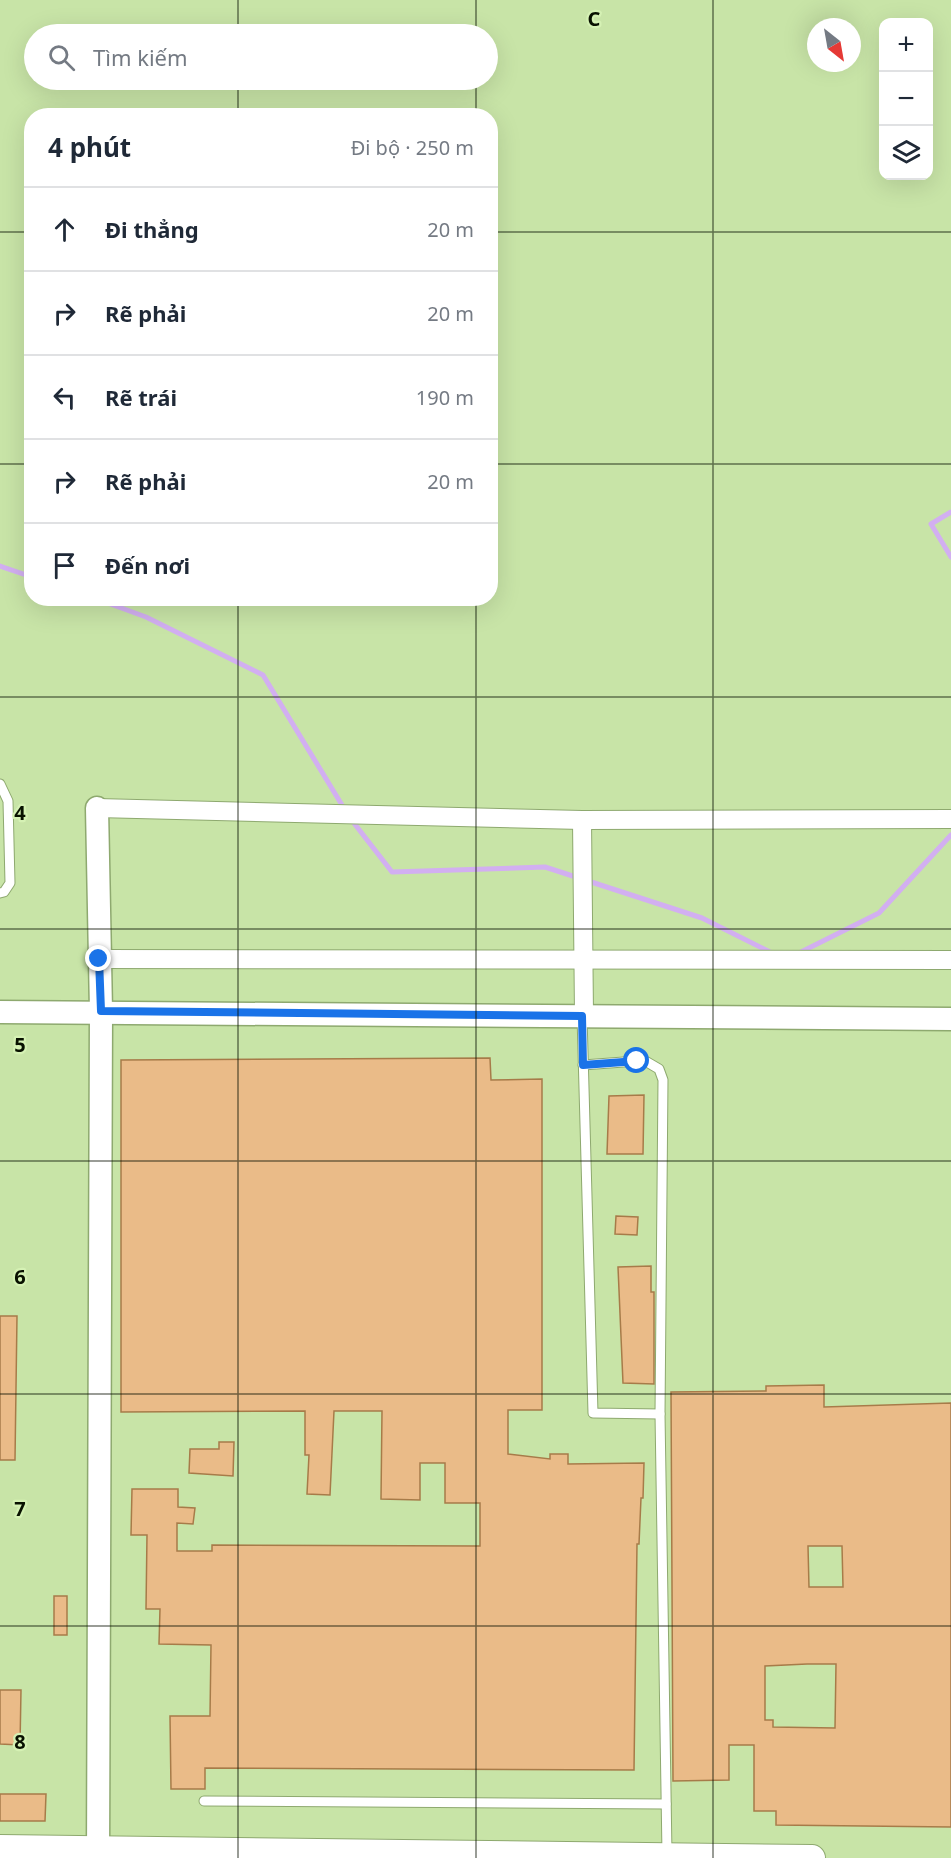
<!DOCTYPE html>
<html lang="vi">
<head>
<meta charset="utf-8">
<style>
  :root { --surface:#fff; --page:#f6f6f7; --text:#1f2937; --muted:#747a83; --line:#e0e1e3 }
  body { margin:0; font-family:"Noto Sans",sans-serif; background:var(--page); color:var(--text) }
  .controls { position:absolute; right:18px; top:18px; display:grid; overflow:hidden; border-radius:12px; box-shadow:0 6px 24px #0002 }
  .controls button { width:54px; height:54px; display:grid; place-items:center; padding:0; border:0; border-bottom:2px solid var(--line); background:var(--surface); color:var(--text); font:30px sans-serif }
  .compass { position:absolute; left:807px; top:18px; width:54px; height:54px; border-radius:50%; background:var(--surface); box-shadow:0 6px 24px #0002; rotate:149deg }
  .stop { position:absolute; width:18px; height:18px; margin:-14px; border:4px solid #1a73e8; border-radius:50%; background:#fff }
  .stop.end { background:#1a73e8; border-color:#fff; box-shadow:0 2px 6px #0008 }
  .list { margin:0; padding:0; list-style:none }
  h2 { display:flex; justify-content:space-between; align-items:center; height:78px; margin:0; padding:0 24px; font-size:26px }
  h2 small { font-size:20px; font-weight:400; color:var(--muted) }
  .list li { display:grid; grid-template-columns:39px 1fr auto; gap:18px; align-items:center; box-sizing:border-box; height:84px; padding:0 24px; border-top:2px solid var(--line) }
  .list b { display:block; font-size:22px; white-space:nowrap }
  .list em { font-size:20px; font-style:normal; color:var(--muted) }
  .icon { flex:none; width:33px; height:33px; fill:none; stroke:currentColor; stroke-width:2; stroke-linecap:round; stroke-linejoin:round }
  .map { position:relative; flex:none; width:951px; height:1858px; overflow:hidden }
  .search { position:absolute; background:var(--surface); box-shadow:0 6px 24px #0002; left:24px; top:24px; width:474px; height:66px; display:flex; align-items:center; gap:15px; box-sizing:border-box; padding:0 21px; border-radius:33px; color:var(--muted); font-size:22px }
  .panel { position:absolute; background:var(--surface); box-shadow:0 6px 24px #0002; left:24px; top:108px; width:474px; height:498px; border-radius:24px }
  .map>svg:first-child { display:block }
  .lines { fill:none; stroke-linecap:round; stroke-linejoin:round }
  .stream { stroke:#d2aff1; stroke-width:5 }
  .building { fill:#eabb88; stroke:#a77b49; stroke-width:1.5; fill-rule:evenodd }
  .service-casing { stroke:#8ea96f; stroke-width:11 }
  .minor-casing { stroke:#8ea96f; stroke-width:20 }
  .tertiary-casing { stroke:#8ea96f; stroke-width:25 }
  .secondary-casing { stroke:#8ea96f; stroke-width:28 }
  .service { stroke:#fff; stroke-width:9 }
  .minor { stroke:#fff; stroke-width:18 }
  .tertiary { stroke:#fff; stroke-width:22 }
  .secondary { stroke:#fff; stroke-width:26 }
  .route { stroke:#1a73e8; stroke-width:8 }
  .grid { fill:none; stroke:#081100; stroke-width:1.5; stroke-opacity:0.55 }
  .grid-label { font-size:20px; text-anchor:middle; font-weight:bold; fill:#081100; stroke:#d5f1b4; stroke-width:4.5; stroke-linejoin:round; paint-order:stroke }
</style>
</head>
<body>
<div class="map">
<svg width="951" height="1858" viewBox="0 0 951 1858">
  <rect width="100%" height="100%" fill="#c8e4a7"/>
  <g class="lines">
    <!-- stream -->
    <g class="stream">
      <path d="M951,512L931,524L951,557"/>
      <path d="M0,566L32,577"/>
      <path d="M94,598L146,617L263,675L345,810"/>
      <path d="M350,818L392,872L545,867L702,918L772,953"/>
      <path d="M799,953L879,913L951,835"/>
    </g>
  </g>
  <!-- building -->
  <g class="building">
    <path d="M490,1058L491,1080L542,1079V1410H508V1454L550,1459V1454H568V1464L644,1463L643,1498H641L639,1544H637L634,1770L205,1768V1789H171L170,1716H210L211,1645L159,1644L160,1609H146L147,1535H131L132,1489H178V1507L195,1508L193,1524L177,1523V1551H212V1545L480,1546V1503H445V1463H420V1500L381,1499L382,1411H334L330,1495L307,1494L309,1455H305V1411L121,1412V1060Z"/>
    <path d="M644,1095L643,1154H607L609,1096Z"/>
    <path d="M616,1216L638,1217L637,1235L615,1234Z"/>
    <path d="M651,1266V1292H654V1384L623,1383L618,1267Z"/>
    <path d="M0,1316H17L15,1460H0Z"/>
    <path d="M824,1385V1407L951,1403V1827L776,1825V1811H754V1745H729V1780L673,1781L671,1392L766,1391V1386ZM808,1546H842L843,1587H809ZM807,1664H836L835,1728L773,1727V1720H765V1666Z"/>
    <path d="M219,1442H234L233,1476L189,1473L190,1449H219Z"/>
    <rect x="54" y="1596" width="13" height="39"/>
    <path d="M0,1690H21L20,1745L0,1744Z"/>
    <path d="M0,1794H46L45,1821H0Z"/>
  </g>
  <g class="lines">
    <!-- service casing -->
    <g class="service-casing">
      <g id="service">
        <path d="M0,784L8,801L10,883L4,892L0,893"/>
        <path d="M582,1016L593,1413L660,1414"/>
        <path d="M583,1065L637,1061L647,1062L659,1069L663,1080L660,1414L667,1854"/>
        <path d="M204,1801L666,1804"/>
      </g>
    </g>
    <!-- minor casing -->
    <g class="minor-casing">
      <g id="minor">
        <path d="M97,808L582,820L951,819"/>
        <path d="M582,820L584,1015"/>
        <path d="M99,959L951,960"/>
      </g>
    </g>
    <!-- tertiary casing -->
    <g class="tertiary-casing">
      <g id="tertiary">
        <path d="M97,808L101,1011L98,1858"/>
        <path d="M0,1012L951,1019"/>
      </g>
    </g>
    <!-- secondary casing -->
    <g class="secondary-casing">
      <path id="secondary" d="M0,1848L812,1858"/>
    </g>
    <!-- service -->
    <use href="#service" class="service"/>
    <!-- minor -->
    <use href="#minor" class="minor"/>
    <!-- tertiary -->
    <use href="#tertiary" class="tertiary"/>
    <!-- secondary -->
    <use href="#secondary" class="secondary"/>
  </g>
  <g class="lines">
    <!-- route -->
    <path class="route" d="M99,959L101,1011L582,1016L583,1065L637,1061"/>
  </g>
  <!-- grid -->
  <path class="grid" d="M238,0V34M476,0V34M713,0V1858M238,80V116M476,80V116M0,232H32M490,232H951M0,464H32M490,464H951M238,598V1858M476,598V1858M0,697H951M0,929H951M0,1161H951M0,1394H951M0,1626H951"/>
  <g class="grid-label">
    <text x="594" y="26">C</text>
    <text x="20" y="820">4</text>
    <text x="20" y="1052">5</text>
    <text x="20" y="1284">6</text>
    <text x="20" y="1516">7</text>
    <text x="20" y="1749">8</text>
  </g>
</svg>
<div class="controls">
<button>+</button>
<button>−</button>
<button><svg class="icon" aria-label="layers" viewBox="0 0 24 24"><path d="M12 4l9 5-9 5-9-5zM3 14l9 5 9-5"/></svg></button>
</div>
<svg class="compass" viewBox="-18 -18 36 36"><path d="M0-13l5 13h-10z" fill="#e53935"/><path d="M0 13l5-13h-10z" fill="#747a83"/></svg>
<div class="stop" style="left:637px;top:1061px"></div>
<div class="stop end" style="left:99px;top:959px"></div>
<div class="search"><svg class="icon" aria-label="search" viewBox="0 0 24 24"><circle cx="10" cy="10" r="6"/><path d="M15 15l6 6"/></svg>Tìm kiếm</div>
<section class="panel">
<h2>4 phút<small>Đi bộ · 250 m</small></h2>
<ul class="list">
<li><svg class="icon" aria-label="ahead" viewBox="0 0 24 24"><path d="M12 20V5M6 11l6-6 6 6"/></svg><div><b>Đi thẳng</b></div><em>20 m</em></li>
<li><svg class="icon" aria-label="right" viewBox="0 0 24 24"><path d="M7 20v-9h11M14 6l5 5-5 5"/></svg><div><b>Rẽ phải</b></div><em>20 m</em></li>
<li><svg class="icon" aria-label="left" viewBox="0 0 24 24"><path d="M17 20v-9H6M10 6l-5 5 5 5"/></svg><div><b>Rẽ trái</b></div><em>190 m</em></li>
<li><svg class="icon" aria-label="right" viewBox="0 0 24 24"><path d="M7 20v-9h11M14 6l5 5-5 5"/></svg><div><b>Rẽ phải</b></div><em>20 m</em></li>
<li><svg class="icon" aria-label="arrive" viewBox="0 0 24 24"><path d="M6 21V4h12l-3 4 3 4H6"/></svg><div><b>Đến nơi</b></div></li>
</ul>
</section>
</div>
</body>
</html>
